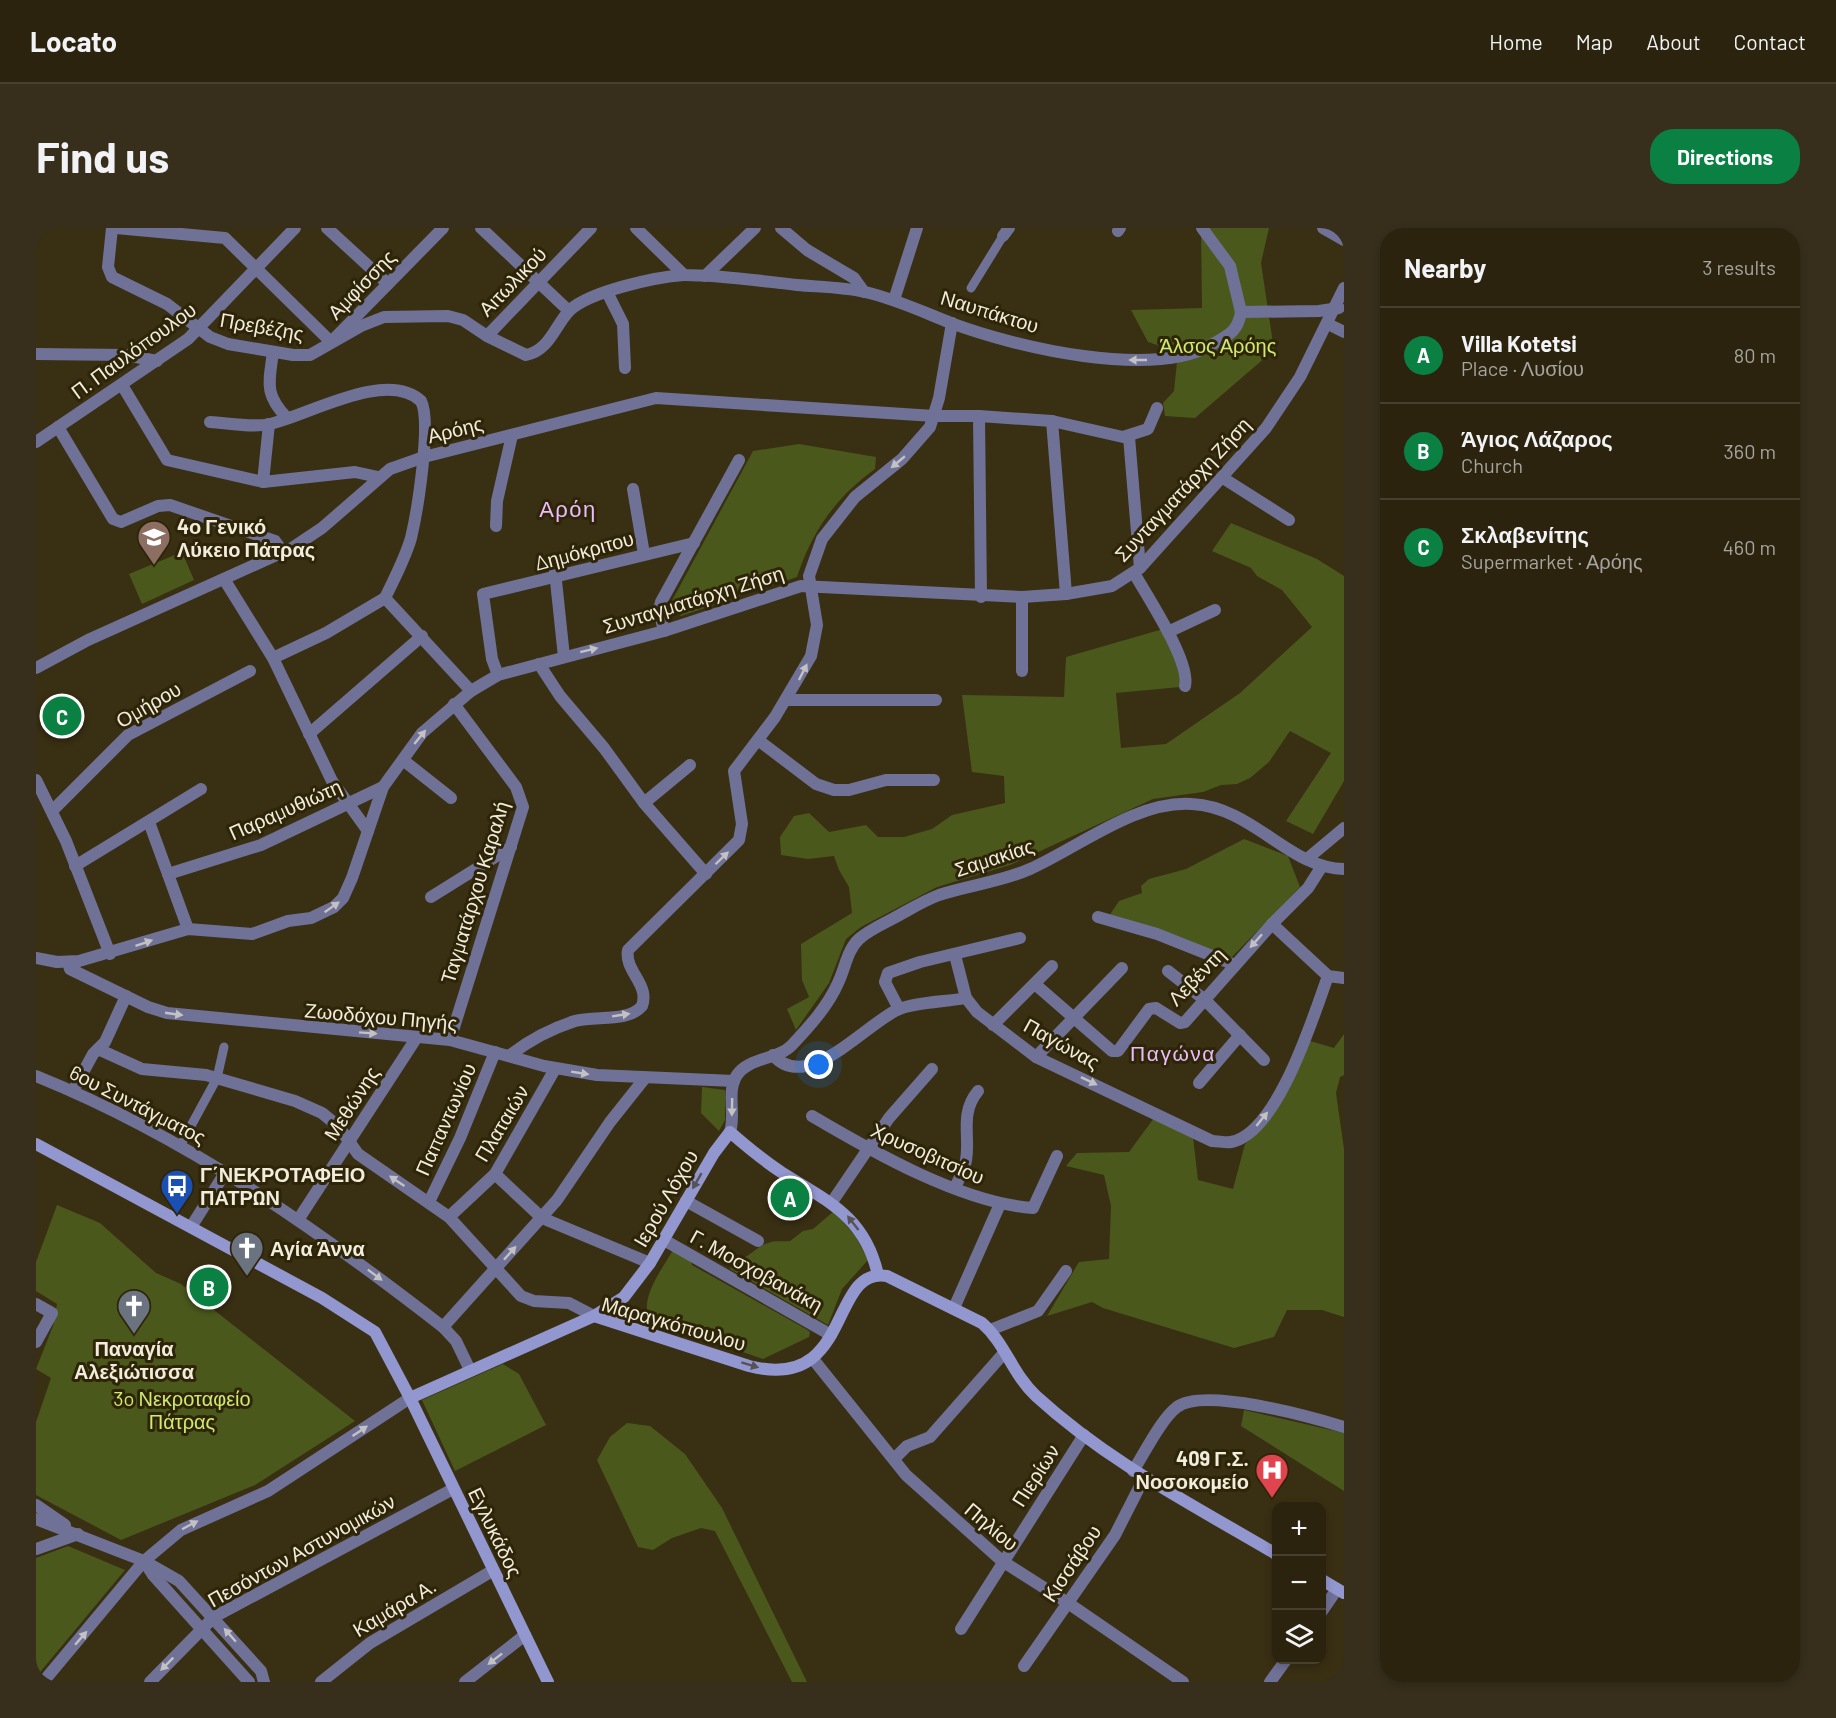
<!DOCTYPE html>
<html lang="en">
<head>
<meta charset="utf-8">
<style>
  :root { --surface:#2b230e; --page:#372f1c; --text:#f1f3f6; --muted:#a6a49e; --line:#47402e; --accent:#0b8043 }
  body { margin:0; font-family:Barlow,sans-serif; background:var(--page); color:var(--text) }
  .controls { position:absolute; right:18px; bottom:18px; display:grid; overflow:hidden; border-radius:12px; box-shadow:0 3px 9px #0003 }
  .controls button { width:54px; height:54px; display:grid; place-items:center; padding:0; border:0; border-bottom:2px solid var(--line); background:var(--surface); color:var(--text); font:30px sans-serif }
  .you { position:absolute; left:783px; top:837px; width:21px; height:21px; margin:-15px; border:4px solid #fff; border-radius:50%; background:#1a73e8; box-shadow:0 0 0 9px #1a73e833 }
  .badge { display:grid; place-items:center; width:39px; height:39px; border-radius:50%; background:var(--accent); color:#fff; font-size:20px; font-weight:700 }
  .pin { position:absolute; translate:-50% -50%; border:3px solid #fff; box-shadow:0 2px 6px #0006 }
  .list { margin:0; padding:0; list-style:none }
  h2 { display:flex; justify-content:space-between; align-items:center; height:78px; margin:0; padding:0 24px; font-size:26px }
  h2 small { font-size:20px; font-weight:400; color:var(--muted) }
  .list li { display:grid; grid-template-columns:39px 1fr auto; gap:18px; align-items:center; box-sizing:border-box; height:96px; padding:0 24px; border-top:2px solid var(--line) }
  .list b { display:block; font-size:22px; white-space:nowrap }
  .list p { margin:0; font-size:20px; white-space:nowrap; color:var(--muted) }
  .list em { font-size:20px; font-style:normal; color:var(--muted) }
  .icon { flex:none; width:33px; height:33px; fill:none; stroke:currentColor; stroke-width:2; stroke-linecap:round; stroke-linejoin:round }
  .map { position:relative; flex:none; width:1308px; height:1454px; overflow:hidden; border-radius:24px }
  header { display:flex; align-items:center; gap:36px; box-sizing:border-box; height:84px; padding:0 30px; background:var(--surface); border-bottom:2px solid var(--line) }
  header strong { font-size:28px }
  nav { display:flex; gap:33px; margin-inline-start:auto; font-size:21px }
  .intro { display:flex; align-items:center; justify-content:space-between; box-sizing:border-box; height:144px; padding:0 36px }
  h1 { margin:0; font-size:42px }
  .button { padding:15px 27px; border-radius:24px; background:var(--accent); color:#fff; font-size:21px; font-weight:700 }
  main { display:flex; gap:36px; padding:0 36px }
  aside { flex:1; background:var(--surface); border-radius:24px; box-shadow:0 3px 9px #0003 }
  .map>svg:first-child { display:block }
  .green { fill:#4b581c }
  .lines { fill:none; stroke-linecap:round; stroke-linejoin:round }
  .pedestrian { stroke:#6f7296; stroke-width:9 }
  .minor { stroke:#6f7296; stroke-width:12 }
  .tertiary { stroke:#6f7296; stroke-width:12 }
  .secondary { stroke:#9397d0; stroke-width:12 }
  .oneway { fill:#c4c1c4 }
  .oneway2 { fill:#565358 }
  .labels { text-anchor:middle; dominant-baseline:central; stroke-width:6; stroke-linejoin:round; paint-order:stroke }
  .street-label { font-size:20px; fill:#f2ecdc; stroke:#2e2508 }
  .park-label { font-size:20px; fill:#ceeb6e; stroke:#2e2508 }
  .poi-label { font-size:20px; font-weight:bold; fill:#f2ecdc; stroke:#2e2508; text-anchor:start }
  .neighbourhood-label { font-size:21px; letter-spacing:1.5px; fill:#e9bcfc; stroke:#2e2508 }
  .quarter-label { font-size:22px; letter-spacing:1.5px; fill:#e9bcfc; stroke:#2e2508 }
</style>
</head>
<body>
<header>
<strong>Locato</strong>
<nav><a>Home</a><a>Map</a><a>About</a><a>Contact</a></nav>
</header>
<div class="intro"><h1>Find us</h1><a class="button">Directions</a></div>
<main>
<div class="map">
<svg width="1308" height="1454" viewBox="0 0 1308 1454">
  <rect width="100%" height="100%" fill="#392f13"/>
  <!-- green -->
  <g class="green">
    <path d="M1165,0H1233L1225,35L1238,122L1159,190L1129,188L1127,175L1138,163L1142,124L1112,114L1095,82L1166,80Z"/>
    <path d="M763,216L840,229L839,241C800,269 776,303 761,349L645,388L632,380L717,223Z"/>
    <path d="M1195,295L1281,331L1308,348V553L1277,606L1250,593L1295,525L1254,503L1233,534L1214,550L1201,556L1185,557L1167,564L1117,571L974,637L901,659L825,699L810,711L793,755L760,802L751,781L773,769L766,752L765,716L816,685L813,659L803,642L798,628L772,631L745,627L744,609L758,588L773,585L793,604L830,597L842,609H868L896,601L916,587L969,575L968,548L936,544L926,467L1028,469L1030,429L1127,401L1144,438V459L1080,465L1085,520L1130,516L1204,465L1276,399L1246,362L1221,348L1215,340L1176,323Z"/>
    <path d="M146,324L158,352L106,376L93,346Z"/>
    <path d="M1208,611L1252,628L1264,659L1196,729L1073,688L1083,673L1106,665L1105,658L1113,651L1150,641Z"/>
    <path d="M1308,806V847L1304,849L1300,865L1308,921V1089L1286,1082H1251L1238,1109L1198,1120L1067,1080L1056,1074L1011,1088L1043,1034L1073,1031L1075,978L1068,947L1030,938L1041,925L1093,924L1118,890L1157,909L1162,952L1197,961L1209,916L1226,901L1240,880L1274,813L1298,820Z"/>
    <path d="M666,859L689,862V892L683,903L665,885Z"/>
    <path d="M21,977L64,995L120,1045L145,1056L319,1193L219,1257L85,1312L0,1267V1194L15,1150L0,1141L17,1098L21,1076L0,1063V1034Z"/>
    <path d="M798,983L820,1009L832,1032L806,1061L792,1097L694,1041L699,1033C713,1030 718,1021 729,1016C738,1012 745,1014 754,1013L767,1003L777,1001Z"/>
    <path d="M637,1022L655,1032L656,1037L770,1101L774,1104L773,1109L727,1131L614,1092C602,1071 627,1040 637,1022Z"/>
    <path d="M467,1136L483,1146L510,1197L419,1243L386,1172Z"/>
    <path d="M1208,1182L1308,1205V1263L1205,1198Z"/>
    <path d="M591,1195L614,1198L649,1226L686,1280L771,1454H756L679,1303L665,1300L636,1310L617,1322L602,1319L561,1232L574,1209Z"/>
    <path d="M32,1318L89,1342L0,1449V1330Z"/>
  </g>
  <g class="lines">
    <!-- pedestrian -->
    <g class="pedestrian">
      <path d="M935,60L967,8"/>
      <path d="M144,918L181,850L188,819"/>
    </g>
    <!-- minor -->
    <g class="minor">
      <path d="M76,0L72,39L76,49L131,76L174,109L192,116L257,127H274L325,98L348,89L412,88L427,92L451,108L490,127C514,122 519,97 534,82C555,63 620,49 648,47"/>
      <path d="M80,0L189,10L295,114L407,0"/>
      <path d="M291,0L352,56"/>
      <path d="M445,0L533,83"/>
      <path d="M600,0L648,47C686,47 724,53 761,57C784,59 807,59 829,64C860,71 887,84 915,95C979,119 1117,152 1177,116C1193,107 1202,103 1205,84L1283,83L1303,80"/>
      <path d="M745,0L771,22L818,50L828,64"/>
      <path d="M1166,0L1194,38L1205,84"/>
      <path d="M1287,0L1308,12"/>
      <path d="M1082,3L1084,0"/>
      <path d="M967,8L973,0"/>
      <path d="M669,48L719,0"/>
      <path d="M571,64L587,96L589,140"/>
      <path d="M858,72L881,0"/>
      <path d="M1292,96L1308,104"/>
      <path d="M451,108L555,0"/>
      <path d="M237,124C233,155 228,166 251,190"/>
      <path d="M0,126L90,127L121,133"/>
      <path d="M86,157L131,232L227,254L319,244L342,249"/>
      <path d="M898,188H943L945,369"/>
      <path d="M943,188L1016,193L1087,209L1112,201L1121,180"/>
      <path d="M1016,193L1030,366"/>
      <path d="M174,194C192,195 216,200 234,196C273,187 350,141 385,173C396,194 381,285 375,310C369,331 358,351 349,370L435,463"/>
      <path d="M22,199L77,291L85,294L122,278L134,277L239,313L247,324"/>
      <path d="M1093,209L1104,340"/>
      <path d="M0,214L152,111L259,0"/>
      <path d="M1187,250L1253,292"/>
      <path d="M227,254L233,196"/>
      <path d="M597,261L608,326"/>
      <path d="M460,298L461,273L476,207"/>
      <path d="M518,334L528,429"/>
      <path d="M1098,345C1111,368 1155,434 1149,458"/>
      <path d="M188,351L237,430L296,553L332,603"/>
      <path d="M986,369V443"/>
      <path d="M628,403L623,382L625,374L703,232"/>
      <path d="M1132,404L1179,382"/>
      <path d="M237,430L290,405L349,370"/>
      <path d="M503,436L524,468L568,520L608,575L670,646"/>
      <path d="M462,447L456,431L447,366L658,315"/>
      <path d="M751,472H900"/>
      <path d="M273,506L386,408"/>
      <path d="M722,512L780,556L798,562H813L850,552H898"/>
      <path d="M367,532L415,570"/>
      <path d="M0,552L30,613L74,726"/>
      <path d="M608,575L654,537"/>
      <path d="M16,583L92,507L214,443"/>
      <path d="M113,594L152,701"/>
      <path d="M1271,631L1308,600"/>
      <path d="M39,638L165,561"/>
      <path d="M132,646L225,617L347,559"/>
      <path d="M395,669L475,619"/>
      <path d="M1062,689L1121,706L1199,737"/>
      <path d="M1236,696L1292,748L1308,750"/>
      <path d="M919,727L930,770"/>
      <path d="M0,730L21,734L43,733L152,701L216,706L252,693L275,690L298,679L307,670L316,650L347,559L386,505L435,463L462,447L628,403L765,358L986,369L1030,366L1076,358L1104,340L1230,200L1264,149L1308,60"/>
      <path d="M32,734L34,741L112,779L131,785L414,812L508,838L561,847L698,853"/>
      <path d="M1132,743L1169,772L1228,832"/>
      <path d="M1000,757L1076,823H1082L1113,781L1120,780L1144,795L1149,794L1236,696L1272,660L1286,638"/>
      <path d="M863,781L849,754L852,745L884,734L984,710"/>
      <path d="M957,797L1016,738"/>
      <path d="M414,812L487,579L480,559L418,476"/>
      <path d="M62,821L106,841L170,847L259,873L286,885L303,899L322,926L413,989L485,1068L498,1073L533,1075L558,1088"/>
      <path d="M737,827C770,866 829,797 861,782C878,774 911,774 930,770L941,784L1000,829L1176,913C1182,913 1190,915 1195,914C1242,905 1277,789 1292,748"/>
      <path d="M473,828C492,813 517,800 539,793C559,787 592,795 606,778C614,756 588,743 592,722L703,612L706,596L698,543L739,489L775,428L781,397L773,348L786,311L819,269L866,231L894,199L903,170L916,95"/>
      <path d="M1000,829L1086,740"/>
      <path d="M0,848C149,908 281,1001 407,1099L420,1113L434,1142"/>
      <path d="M1163,855L1204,807"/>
      <path d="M37,863L57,826L69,814L90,768"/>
      <path d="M776,888C837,924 926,975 997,980L1021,928"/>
      <path d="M694,904C700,887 690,863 701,847C713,829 742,832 756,817C773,799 792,778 802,755C809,741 811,722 823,711C833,702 847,696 858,690C873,682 887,673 903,667C933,657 965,654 994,641C1043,619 1101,572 1156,576C1217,579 1254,641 1308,641"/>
      <path d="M459,946L506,990L614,1035"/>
      <path d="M919,960C922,952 927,945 929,937C936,912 922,887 942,863"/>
      <path d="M650,973L722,1013"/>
      <path d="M393,974L424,910L459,824"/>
      <path d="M796,974L853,890L896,841"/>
      <path d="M413,989L459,946L519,841"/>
      <path d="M262,992L381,809"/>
      <path d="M155,999L189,945"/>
      <path d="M628,1012L795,1107"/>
      <path d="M0,1076L16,1085L0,1114"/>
      <path d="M918,1080L964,976"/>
      <path d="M407,1099L521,972L574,894L609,850"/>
      <path d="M954,1102L1002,1083L1030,1043"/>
      <path d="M777,1131L870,1247L966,1333L1032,1375L1147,1454"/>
      <path d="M858,1231L871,1218L894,1209L968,1125"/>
      <path d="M1097,1243C1108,1226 1125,1191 1141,1179C1169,1159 1275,1189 1308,1199"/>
      <path d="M108,1333L143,1353L225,1443L228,1454"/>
      <path d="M108,1333L117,1347L213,1454"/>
      <path d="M1286,1383L1301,1361"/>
      <path d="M925,1401L1048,1207"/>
      <path d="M988,1438L1079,1307L1108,1250"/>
      <path d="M7,1454L108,1333"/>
      <path d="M114,1454L178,1389L417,1261"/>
      <path d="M285,1454L334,1415L456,1343"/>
      <path d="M429,1454L489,1407"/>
      <path d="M1234,1454L1250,1432"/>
    </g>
    <!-- tertiary -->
    <g class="tertiary">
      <path d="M0,440L52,412L256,320L286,300L354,241L388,229L620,170L898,188"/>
      <path d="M0,1277L29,1297"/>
      <path d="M0,1291L108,1333L145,1302L232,1263L374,1170"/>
      <path d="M0,1321L42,1306"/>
    </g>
    <!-- secondary -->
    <g class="secondary">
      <path d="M0,916L286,1070L339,1104L374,1170L512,1454"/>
      <path d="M558,1088L713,1138C818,1165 792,1038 851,1048L946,1095C969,1115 977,1147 1000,1168C1072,1234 1157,1277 1240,1326"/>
      <path d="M374,1170L558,1088L588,1069L614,1035L678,925L694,904C710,918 727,932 745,944C791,973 829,988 842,1047"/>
      <path d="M1286,1352L1308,1365"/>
    </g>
  </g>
  <!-- one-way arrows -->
  <defs><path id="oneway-solid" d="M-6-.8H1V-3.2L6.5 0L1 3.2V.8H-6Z" transform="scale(1.5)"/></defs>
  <g class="oneway">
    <use href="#oneway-solid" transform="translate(1102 132) rotate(-180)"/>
    <use href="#oneway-solid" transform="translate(862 234) rotate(140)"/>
    <use href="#oneway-solid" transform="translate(553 422) rotate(-14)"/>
    <use href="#oneway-solid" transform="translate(767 444) rotate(-63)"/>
    <use href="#oneway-solid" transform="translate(384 509) rotate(-51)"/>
    <use href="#oneway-solid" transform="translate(686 630) rotate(-44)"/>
    <use href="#oneway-solid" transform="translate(296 679) rotate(-35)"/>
    <use href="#oneway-solid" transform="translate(1220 713) rotate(132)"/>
    <use href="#oneway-solid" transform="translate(108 715) rotate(-19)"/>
    <use href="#oneway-solid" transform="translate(138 786) rotate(8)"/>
    <use href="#oneway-solid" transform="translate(585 787) rotate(-9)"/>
    <use href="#oneway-solid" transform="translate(332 805) rotate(4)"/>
    <use href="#oneway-solid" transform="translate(544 845) rotate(9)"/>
    <use href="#oneway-solid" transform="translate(1053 853) rotate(26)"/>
    <use href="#oneway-solid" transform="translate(696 879) rotate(91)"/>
    <use href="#oneway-solid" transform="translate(1226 891) rotate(-51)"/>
    <use href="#oneway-solid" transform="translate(361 953) rotate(-146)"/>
    <use href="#oneway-solid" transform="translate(474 1025) rotate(-48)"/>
    <use href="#oneway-solid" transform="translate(339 1047) rotate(37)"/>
    <use href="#oneway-solid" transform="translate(324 1203) rotate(-34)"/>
    <use href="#oneway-solid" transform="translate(154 1297) rotate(-28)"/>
    <use href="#oneway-solid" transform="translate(194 1407) rotate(-131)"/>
    <use href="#oneway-solid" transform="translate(45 1410) rotate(-49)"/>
    <use href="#oneway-solid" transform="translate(459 1431) rotate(142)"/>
    <use href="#oneway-solid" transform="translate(131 1436) rotate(135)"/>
  </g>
  <g class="oneway2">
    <use href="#oneway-solid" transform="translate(661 953) rotate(120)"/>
    <use href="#oneway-solid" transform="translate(817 995) rotate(-128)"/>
    <use href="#oneway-solid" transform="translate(714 1137) rotate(17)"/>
  </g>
  <!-- icons -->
  <defs>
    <g id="school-pin" transform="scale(1.725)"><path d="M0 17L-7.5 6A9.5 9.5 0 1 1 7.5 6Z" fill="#8d6e63" stroke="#2e2508"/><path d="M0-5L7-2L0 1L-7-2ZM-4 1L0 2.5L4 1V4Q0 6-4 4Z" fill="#fff"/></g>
    <g id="bus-pin" transform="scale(1.725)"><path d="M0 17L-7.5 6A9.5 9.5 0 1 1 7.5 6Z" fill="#1a4fb4" stroke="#2e2508"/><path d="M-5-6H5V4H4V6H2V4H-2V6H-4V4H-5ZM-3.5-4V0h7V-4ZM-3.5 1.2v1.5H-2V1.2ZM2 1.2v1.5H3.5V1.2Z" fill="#fff"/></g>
    <g id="church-pin" transform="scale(1.725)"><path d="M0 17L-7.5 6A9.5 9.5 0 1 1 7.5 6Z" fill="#6b7280" stroke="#2e2508"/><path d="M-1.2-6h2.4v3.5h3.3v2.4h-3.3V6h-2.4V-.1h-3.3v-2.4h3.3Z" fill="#fff"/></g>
    <g id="hospital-pin" transform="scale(1.725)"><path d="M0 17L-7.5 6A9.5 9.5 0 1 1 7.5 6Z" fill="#e0444e" stroke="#2e2508"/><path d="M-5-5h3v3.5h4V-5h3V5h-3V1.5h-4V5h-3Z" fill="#fff"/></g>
  </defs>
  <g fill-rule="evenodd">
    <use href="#school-pin" x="118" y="309"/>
    <use href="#bus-pin" x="141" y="958"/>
    <use href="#church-pin" x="211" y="1020"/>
    <use href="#church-pin" x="98" y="1078"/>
    <use href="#hospital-pin" x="1236" y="1242"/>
  </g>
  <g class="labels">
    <!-- street labels -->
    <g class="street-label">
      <text transform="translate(476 53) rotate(-46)">Αιτωλικού</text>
      <text transform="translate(325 56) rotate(-46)">Αμφίσσης</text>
      <text transform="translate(954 83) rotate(17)">Ναυπάκτου</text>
      <text transform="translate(226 98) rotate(10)">Πρεβέζης</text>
      <text transform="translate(97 122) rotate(-36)">Π. Παυλόπουλου</text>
      <text transform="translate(419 201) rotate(-14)">Αρόης</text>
      <text transform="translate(1146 261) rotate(-47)">Συνταγματάρχη Ζήση</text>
      <text transform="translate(548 322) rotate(-15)">Δημόκριτου</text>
      <text transform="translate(657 371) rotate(-17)">Συνταγματάρχη Ζήση</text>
      <text transform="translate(112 476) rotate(-30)">Ομήρου</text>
      <text transform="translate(249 581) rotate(-24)">Παραμυθιώτη</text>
      <text transform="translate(958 629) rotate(-18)">Σαμακίας</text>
      <text transform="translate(438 664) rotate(-73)">Ταγματάρχου Καραλή</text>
      <text transform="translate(1160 748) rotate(-46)">Λεβέντη</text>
      <text transform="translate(345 788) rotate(5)">Ζωοδόχου Πηγής</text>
      <text transform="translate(1026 815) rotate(29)">Παγώνας</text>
      <text transform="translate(315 875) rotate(-57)">Μεθώνης</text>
      <text transform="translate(102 876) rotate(27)">6ου Συντάγματος</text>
      <text transform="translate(409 891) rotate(-66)">Παπαντωνίου</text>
      <text transform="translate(465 895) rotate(-59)">Πλαταιών</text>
      <text transform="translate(892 925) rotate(24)">Χρυσοβιτσίου</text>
      <text transform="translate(629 970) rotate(-60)">Ιερού Λόχου</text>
      <text transform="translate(721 1042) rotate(29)">Γ. Μοσχοβανάκη</text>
      <text transform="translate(638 1095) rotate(16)">Μαραγκόπουλου</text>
      <text transform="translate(999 1247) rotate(-57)">Πιερίων</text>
      <text transform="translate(956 1298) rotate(40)">Πηλίου</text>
      <text transform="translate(460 1304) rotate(64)">Εγλυκάδος</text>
      <text transform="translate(265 1322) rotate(-29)">Πεσόντων Αστυνομικών</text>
      <text transform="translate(1035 1335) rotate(-56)">Κισσάβου</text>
      <text transform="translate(358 1379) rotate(-31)">Καμάρα Α.</text>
    </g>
    <!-- park labels -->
    <g class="park-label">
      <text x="1182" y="117">Άλσος Αρόης</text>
      <text x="146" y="1170">3o Νεκροταφείο<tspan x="146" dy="23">Πάτρας</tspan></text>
    </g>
    <!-- poi labels -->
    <g class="poi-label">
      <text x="141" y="298">4ο Γενικό<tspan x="141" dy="23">Λύκειο Πάτρας</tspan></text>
      <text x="164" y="946">Γ΄ΝΕΚΡΟΤΑΦΕΙΟ<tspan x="164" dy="23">ΠΑΤΡΩΝ</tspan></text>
      <text x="234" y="1020">Αγία Άννα</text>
      <text x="98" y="1120" text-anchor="middle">Παναγία<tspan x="98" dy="23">Αλεξιώτισσα</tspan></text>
      <text x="1213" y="1230" text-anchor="end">409 Γ.Σ.<tspan x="1213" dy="23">Νοσοκομείο</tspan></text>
    </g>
    <!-- neighbourhood labels -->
    <g class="neighbourhood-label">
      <text x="1137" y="824">Παγώνα</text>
    </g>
    <!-- quarter labels -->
    <g class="quarter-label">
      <text x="532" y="280">Αρόη</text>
    </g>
  </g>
</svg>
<div class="controls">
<button>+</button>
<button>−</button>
<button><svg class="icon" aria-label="layers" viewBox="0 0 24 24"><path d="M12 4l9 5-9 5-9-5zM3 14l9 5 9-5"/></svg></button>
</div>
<div class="you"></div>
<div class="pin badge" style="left:754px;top:970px">A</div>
<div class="pin badge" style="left:173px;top:1059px">B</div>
<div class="pin badge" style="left:26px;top:488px">C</div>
</div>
<aside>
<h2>Nearby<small>3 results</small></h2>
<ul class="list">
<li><span class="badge">A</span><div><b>Villa Kotetsi</b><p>Place · Λυσίου</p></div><em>80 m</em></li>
<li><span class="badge">B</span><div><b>Άγιος Λάζαρος</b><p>Church</p></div><em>360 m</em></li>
<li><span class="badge">C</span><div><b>Σκλαβενίτης</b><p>Supermarket · Αρόης</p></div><em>460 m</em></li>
</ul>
</aside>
</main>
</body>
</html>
